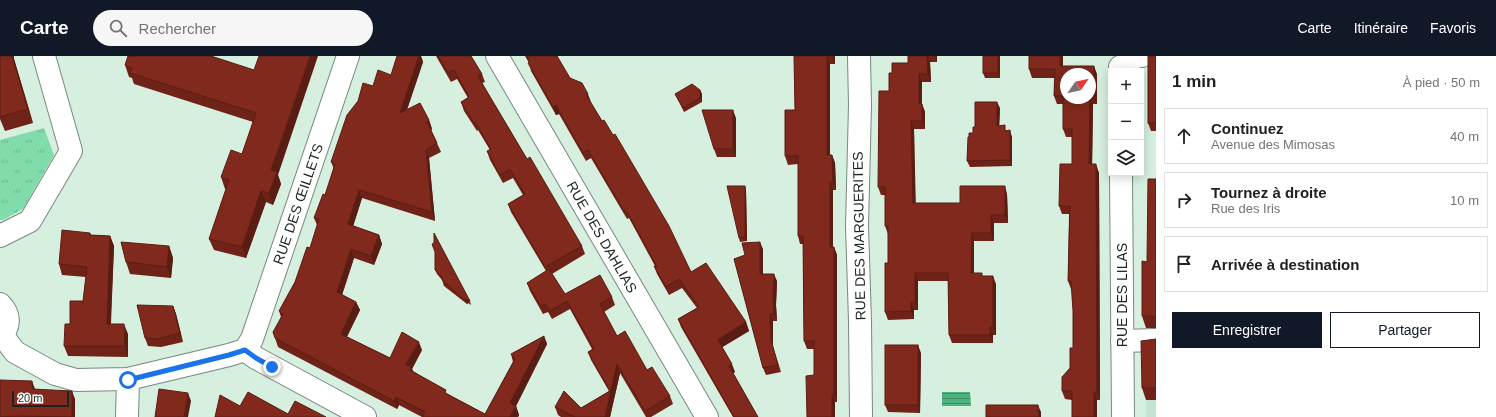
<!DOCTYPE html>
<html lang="fr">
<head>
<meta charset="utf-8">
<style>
  :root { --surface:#fff; --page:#f6f6f6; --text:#202124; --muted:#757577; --line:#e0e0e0; --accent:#111827 }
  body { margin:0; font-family:Helvetica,sans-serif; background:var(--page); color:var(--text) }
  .controls { position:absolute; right:12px; top:12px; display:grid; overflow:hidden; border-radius:0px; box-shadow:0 2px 10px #0003 }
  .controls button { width:36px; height:36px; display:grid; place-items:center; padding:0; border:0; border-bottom:1px solid var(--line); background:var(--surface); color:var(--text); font:20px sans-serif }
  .compass { position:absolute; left:1060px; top:12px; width:36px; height:36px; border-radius:50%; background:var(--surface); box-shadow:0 2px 10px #0003; rotate:56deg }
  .scale { position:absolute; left:12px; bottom:10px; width:57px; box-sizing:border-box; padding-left:4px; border:2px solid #1b241e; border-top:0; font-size:11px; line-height:14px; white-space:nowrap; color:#1b241e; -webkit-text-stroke:3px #fff; paint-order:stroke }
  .stop { position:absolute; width:12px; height:12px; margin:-9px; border:3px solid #1a73e8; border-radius:50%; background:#fff }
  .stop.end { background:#1a73e8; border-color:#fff; box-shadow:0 1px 4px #0008 }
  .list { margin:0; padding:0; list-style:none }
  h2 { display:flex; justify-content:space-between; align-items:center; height:52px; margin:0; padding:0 16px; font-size:17px }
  h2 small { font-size:13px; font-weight:400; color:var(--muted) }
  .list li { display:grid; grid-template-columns:26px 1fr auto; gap:12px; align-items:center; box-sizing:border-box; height:56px; margin:0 8px 8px; padding:0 8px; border:1px solid var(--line); border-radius:0px }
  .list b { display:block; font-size:15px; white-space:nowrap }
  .list p { margin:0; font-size:13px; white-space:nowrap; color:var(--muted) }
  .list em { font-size:13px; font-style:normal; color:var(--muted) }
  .actions { display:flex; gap:8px; padding:12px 16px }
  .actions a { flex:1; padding:9px 0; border:1px solid var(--accent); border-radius:0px; text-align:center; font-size:14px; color:var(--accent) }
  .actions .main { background:var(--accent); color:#fff }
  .icon { flex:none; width:22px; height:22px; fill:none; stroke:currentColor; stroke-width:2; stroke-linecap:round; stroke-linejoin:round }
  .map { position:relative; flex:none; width:1156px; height:361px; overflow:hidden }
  header { display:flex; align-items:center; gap:24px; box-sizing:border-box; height:56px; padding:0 20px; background:var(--accent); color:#fff }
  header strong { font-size:19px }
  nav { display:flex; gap:22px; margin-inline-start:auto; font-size:14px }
  .search { width:280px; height:36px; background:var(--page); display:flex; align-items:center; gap:10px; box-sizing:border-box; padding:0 14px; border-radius:22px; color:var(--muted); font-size:15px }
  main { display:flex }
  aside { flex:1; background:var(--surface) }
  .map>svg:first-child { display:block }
  .built { fill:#c4e5d1 }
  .grass { fill:url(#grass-tufts) }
  .water { fill:url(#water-rules) }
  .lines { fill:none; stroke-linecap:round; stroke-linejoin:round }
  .minor-casing { stroke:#758b7e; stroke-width:24 }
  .minor { stroke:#fff; stroke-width:22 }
  .wall { fill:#6f2318 }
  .shaded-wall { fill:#5a1d14 }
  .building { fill:#81291c; stroke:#5a1d14 }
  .route { stroke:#1a73e8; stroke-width:5 }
  .labels { text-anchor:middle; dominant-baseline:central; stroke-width:4; stroke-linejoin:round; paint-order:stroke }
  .street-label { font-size:14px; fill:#1b241e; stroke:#fff }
</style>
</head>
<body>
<header>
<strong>Carte</strong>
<div class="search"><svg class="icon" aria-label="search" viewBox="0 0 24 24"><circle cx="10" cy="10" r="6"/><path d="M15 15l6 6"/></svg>Rechercher</div>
<nav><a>Carte</a><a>Itinéraire</a><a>Favoris</a></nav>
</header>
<main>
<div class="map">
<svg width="1156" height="361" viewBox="0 0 1156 361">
  <defs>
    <pattern id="grass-tufts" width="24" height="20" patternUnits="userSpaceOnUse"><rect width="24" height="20" fill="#80dcaa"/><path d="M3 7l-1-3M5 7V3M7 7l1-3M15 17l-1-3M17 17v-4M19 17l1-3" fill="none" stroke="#6ebd92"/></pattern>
    <pattern id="water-rules" width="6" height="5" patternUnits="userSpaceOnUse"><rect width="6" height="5" fill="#4cb37f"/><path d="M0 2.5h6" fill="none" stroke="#3e9167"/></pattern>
  </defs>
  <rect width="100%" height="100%" fill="#d6efdf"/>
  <!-- built -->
  <rect class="built" x="1146" y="344" width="10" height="17"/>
  <!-- grass -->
  <path class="grass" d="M44,72L54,99L23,153L3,164H0V84Z"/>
  <!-- water -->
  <path class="water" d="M942,336H970L971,350H942Z"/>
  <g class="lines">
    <!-- minor casing -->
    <g class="minor-casing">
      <g id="minor">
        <path d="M497,0L707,361"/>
        <path d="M859,0L860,49L857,170L860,265L861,361"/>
        <path d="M1120,11L1136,1L1142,0"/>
        <path d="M1121,117L1123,361"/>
        <path d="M0,180L30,165L71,95L44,0"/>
        <path d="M0,248C10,258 11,271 0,280"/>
        <path d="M2,279L15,296L55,318L76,324L128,323L229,299L245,294"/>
        <path d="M1122,285L1156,284"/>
        <path d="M245,294L252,283L348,0"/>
        <path d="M245,294L256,302L365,361"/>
        <path d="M127,361L128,323"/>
      </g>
    </g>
    <!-- minor -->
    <use href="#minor" class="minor"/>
  </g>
  <!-- wall -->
  <g class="wall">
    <path d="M0,0L14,3L33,67L5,75L0,63Z"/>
    <path d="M397,0H421L423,6L407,53L429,64L432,73L431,74L437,87L441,96L429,102L435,165L362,142L353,170L379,179L382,188L374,209L354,202L342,239L356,246L360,254L347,281L390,302L422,294L412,313L413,315L448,338L485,358L513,306L511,298L544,280L547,288L516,350L519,359L518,361H422L399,349L397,353L278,291L275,282L281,261L279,255L295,226L310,192L317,169L314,162L325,139L334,113L331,106L373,30L391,19Z"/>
    <path d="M436,0H471L482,18L485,26L482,27L527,103L582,190L585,198L552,218L565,238L612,241L615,249L604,256L617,280L647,314L670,340L673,348L651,361H646L620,317L610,361H561L558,359L555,351L581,352L609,335L591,304L588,296L592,293L570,253L552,263L548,256L543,258L530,235L527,227L546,215L511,156L508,148L523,139L513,122L503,127L490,104L487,95L490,94L478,74L477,75L464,55L461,46L468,42L457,23L451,26Z"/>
    <path d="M525,0H557L570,22L588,38L591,46L691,216L746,266L749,275L722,291L735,316L733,317L758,361H733L681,271L678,263L697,252L682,232L669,239L657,218L654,210H655L629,162L627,163L591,102L586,105L559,58L556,59L531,15L529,7Z"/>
    <path d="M794,0H835V8H830V99H832L835,107L836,134H833V191H834L837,199V346H835L814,319V293H807L804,285L803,188H800L798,180V108L788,109L785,100L795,54Z"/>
    <path d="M908,0H937V6H930L931,26H922V48L925,56V73H914L915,147H960L1007,138L1008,167H994V185H974V217L983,220L996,228V279H993V287H952L949,279L948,225H918V254H914V263L888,264L885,256L888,207V178L885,170V139H881L878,131L892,17L908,7Z"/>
    <path d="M983,0H1000V22H985L983,17Z"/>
    <path d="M1156,0V75H1151L1148,67Z"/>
    <path d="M125,9L254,14L278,119L281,128L273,149L266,146L246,202L214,194L209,183L226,133H225L221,121L242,98L253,66L134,28L132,22L129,21Z"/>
    <path d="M1063,10L1097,18V48H1093L1092,108L1099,117L1100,344H1097V361H1072V344L1065,343L1062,335L1070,312L1073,292V255L1072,233H1071L1068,225L1069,158H1062L1059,150L1072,108V81H1066L1063,73V48H1057L1054,40L1055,22H1032L1029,13Z"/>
    <path d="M700,34L702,38V46L684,56L675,38Z"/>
    <path d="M1000,52L999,70L1007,75L1012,81V110L970,111L967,105L969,81L973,77L975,71Z"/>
    <path d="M736,62V101H717L714,93Z"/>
    <path d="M1156,123V272H1146L1142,260L1147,206Z"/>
    <path d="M745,130L746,134L747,185L740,186L739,182Z"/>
    <path d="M90,177L91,179L110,180L114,190L111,268L128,278V301L68,300L64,290L70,268L83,245L86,221L62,219L59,208Z"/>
    <path d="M169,190L173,202L171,222L130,218L126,206Z"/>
    <path d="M763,193V218L777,225L776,249L777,265H773V291L781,316L766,319L763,312L734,203Z"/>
    <path d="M435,214L470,245L471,249L468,247L467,248L444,230L442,224L437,218Z"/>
    <path d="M173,250L176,258L183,286L161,291L148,290L145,282Z"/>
    <path d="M1156,283V344H1146L1142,332Z"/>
    <path d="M921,297L920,357L888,356L885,349Z"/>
    <path d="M35,333L75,343V361H0Z"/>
  </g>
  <!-- shaded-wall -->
  <g class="shaded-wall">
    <path d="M12,0H14V3L33,67L28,53Z"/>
    <path d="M310,0H318L278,119L281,128L273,149L269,137L271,114Z"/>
    <path d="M419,0H421L423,6L403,66L400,57Z"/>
    <path d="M827,0L830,8V107L827,99Z"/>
    <path d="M832,0H835V8Z"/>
    <path d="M927,0H928L930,6L931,26L928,18Z"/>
    <path d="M935,0H937V6Z"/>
    <path d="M998,0H1000V22L998,17Z"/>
    <path d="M1060,0H1063V18L1060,10Z"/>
    <path d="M1094,10L1097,18V48L1094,40Z"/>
    <path d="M919,18L922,26V56L919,48Z"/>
    <path d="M700,34L702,38V46L700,42Z"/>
    <path d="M1090,40L1093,48L1092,117L1089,108Z"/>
    <path d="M997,46L1000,52L999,76L997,70Z"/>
    <path d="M922,48L925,56V73L922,65Z"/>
    <path d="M556,49L559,58L556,59L553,51Z"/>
    <path d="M733,54L736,62V101L733,93Z"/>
    <path d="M429,64L432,73L430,75L427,66Z"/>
    <path d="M911,65L914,73L916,155L913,147Z"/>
    <path d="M1010,74L1012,81V110L1010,104Z"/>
    <path d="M426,94L429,102L435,165L432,156Z"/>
    <path d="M832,99L835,107L836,134L833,126Z"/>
    <path d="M1096,108L1099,117L1100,344L1097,336Z"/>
    <path d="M830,126L833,134V199L830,191Z"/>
    <path d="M745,130L746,134L747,185L745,181Z"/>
    <path d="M1005,130L1007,138L1008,167L1005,159Z"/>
    <path d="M359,134L362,142L351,177L348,168Z"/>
    <path d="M261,135L266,146L246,202L242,191Z"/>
    <path d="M991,159L994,167V185L991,177Z"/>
    <path d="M972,177L974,185V225L971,217Z"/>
    <path d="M379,179L382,188L374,209L371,200Z"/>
    <path d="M110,180L114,190L110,279L107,268Z"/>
    <path d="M760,186L763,193V225L760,218Z"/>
    <path d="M169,190L173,202L171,222L167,211Z"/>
    <path d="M834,191L837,199V346L834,338Z"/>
    <path d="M351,193L354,202L340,245L337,236Z"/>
    <path d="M915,217L918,225V254L915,246Z"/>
    <path d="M774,218L777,225L776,249L777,265L774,258L773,241Z"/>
    <path d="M993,220L996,228V279L993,271Z"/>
    <path d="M467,243L468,247L467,248L465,244Z"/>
    <path d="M356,246L360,254L344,286L341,278Z"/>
    <path d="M911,246L914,254V263L911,255Z"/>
    <path d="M173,250L176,258L183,286L180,277Z"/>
    <path d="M770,258L773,265V291L781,316L771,284Z"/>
    <path d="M746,266L749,275L721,292L718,284Z"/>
    <path d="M124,268L128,278V301L125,290Z"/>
    <path d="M990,271L993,279V287L990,279Z"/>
    <path d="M544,280L547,288L516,350L519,359L518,361H510V347Z"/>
    <path d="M419,286L422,294L412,313L415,320L406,308Z"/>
    <path d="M918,289L921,297L920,357L918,349Z"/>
    <path d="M617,308L620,317L610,361H605Z"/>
    <path d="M732,308L735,316L732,318L729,310Z"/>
    <path d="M32,325L35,333H32Z"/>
    <path d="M72,335L75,343V361H72Z"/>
    <path d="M1094,336L1097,344V361H1094Z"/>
    <path d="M188,337L191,345L188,361H184Z"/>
    <path d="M832,338L835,346V361H832Z"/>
    <path d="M396,341L399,349L397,353L394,345Z"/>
    <path d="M1038,349L1041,356V361H1039Z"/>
  </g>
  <!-- building -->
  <g class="building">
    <path d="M0,0H12L28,53L0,61Z"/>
    <path d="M128,0H211L254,14L259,0H310L271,114L277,116L269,137L261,135L242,191L209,183L229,124L221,121L231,94L242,98L256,57L130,17L132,12L125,9Z"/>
    <path d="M397,0H419L400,57L420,47L429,64L427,66L437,87L426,94L432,156L359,134L348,168L379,179L371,200L351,193L337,236L356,246L341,278L390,302L402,276L419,286L406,308L411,312L410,314L446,334L445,337L485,358L515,303L511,298L544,280L510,347L516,350L510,361H424L423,360L425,356L396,341L394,345L275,282L273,276L283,258L279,255L295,226L307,191L310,192L319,163L314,162L323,138L325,139L335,108L331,106L347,59L358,45L363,27L373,30L378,14L391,19Z"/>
    <path d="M438,0H471L482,18L478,20L486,34L527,103L530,101L582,190L545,211L508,148L525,138L510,113L500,119L487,95L491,93L475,66L474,67L461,46L469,41L454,14L448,17Z"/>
    <path d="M527,0H557L570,22L582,27L588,38L586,39L602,65L604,64L613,79L615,78L669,170L691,216L706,207L746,266L718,284L732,308L729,310L758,361H734L678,263L699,251L679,223L666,231L654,210L657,211L626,154L624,155L588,94L583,97L556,49L553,51L528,7L530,6Z"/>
    <path d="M794,0H827V99H832L833,126H830V191H834V338H832V361H807L806,320L814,319V285H804L803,180H798V100H785V54H795Z"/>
    <path d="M908,0H927L928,18H919V48H922V65H911L913,147H960V130H1005V159H991V177H972L971,217H982V220H993V271H990V279H949L948,217H915V246H911V255L885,256V207H888V170H885V131H878L879,35H889V17H892V7H908Z"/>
    <rect x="983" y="0" width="15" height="17"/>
    <path d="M1029,0H1060V10H1094V40H1090V18H1066V42H1090L1089,108H1096L1097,336H1094V361H1072V335H1062V321L1070,312V292H1073V255L1071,225H1068L1070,150H1059L1060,108H1072V73H1063V40H1054L1055,13H1029Z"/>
    <rect x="1148" y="0" width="8" height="67"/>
    <path d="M692,28L700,34V42L683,52L675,38Z"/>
    <path d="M975,46H997V70L1005,69V75L1010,74V104L967,105L968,81H969V77H973V71H975Z"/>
    <path d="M702,54H733V93H714Z"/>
    <path d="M1148,123H1156V261L1151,260H1142V205L1147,206Z"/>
    <path d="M727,130H745V181L739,182Z"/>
    <path d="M62,174L90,177V179L110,180L107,268H124L125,290H64L65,268H70V245H83L87,211L59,208Z"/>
    <path d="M434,177L470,245L467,243L465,244L443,225L441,220L435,214V196L432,188L434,187Z"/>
    <path d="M121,186L169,190L167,211L126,206Z"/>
    <path d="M760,186V218H774L773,241L774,258H770L771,284L778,309L763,312L734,203L745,199L742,187Z"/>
    <path d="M549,213L565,238L600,219L612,241L600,248L617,280L625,275L647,314L652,311L670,340L645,355L617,308L605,361H575L555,351L564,335L581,352L610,335L588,296L594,293L567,245L550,255L545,248L541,250L527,227Z"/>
    <path d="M137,249L173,250L180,277L158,283L145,282Z"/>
    <path d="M1156,283V332H1142L1141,285Z"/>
    <rect x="885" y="289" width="33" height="60"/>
    <path d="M0,324L32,325V333L72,335V361L16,360L0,361Z"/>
    <path d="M159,333L188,337L184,361H155Z"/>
    <path d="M248,336L288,358L295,345L326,361H215L220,339L240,350Z"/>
    <path d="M986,349H1038L1039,361H986Z"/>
  </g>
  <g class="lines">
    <!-- route -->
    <path class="route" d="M128,324L229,299L245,294L256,302L272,311"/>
  </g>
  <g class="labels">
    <!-- street labels -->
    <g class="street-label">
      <text transform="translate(298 148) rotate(-71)">RUE DES ŒILLETS</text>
      <text transform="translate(859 180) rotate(-91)">RUE DES MARGUERITES</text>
      <text transform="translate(602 181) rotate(60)">RUE DES DAHLIAS</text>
      <text transform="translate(1122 239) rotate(-90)">RUE DES LILAS</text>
    </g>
  </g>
</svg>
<div class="controls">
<button>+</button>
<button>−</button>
<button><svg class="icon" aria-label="layers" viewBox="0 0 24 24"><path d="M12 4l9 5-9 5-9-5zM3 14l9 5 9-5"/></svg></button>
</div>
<svg class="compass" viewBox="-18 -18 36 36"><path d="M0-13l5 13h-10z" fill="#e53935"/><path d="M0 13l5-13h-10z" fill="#757577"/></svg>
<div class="scale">20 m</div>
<div class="stop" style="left:128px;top:324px"></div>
<div class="stop end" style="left:272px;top:311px"></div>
</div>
<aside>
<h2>1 min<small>À pied · 50 m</small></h2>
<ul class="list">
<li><svg class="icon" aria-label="ahead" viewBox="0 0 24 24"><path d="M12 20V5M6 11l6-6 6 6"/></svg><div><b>Continuez</b><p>Avenue des Mimosas</p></div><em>40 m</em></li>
<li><svg class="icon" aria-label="right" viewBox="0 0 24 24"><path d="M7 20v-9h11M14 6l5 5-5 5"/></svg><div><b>Tournez à droite</b><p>Rue des Iris</p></div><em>10 m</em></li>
<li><svg class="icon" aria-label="arrive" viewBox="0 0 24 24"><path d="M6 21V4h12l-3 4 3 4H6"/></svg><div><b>Arrivée à destination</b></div></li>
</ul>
<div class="actions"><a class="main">Enregistrer</a><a>Partager</a></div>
</aside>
</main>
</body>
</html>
